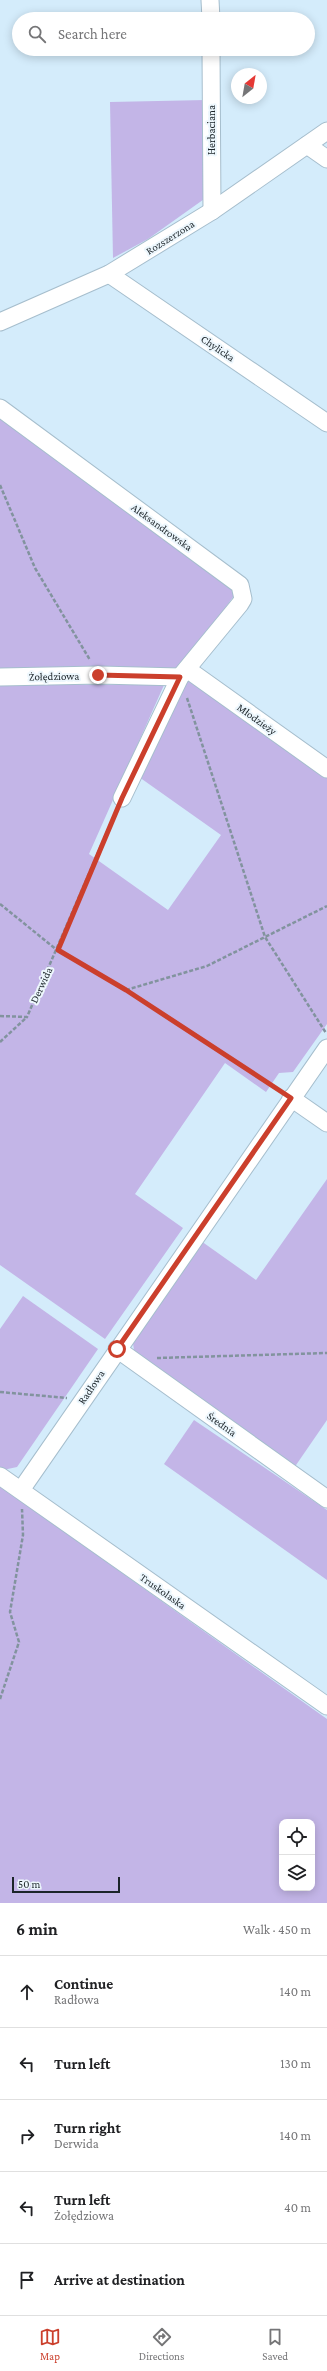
<!DOCTYPE html>
<html lang="en">
<head>
<meta charset="utf-8">
<style>
  :root { --surface:#fff; --page:#f2f2f2; --text:#202124; --muted:#757577; --line:#e0e0e0; --accent:#cb3f2c }
  body { margin:0; font-family:"Crimson Pro",serif; background:var(--page); color:var(--text) }
  .controls { position:absolute; right:12px; bottom:12px; display:grid; overflow:hidden; border-radius:8px; box-shadow:0 2px 10px #0003 }
  .controls button { width:36px; height:36px; display:grid; place-items:center; padding:0; border:0; border-bottom:1px solid var(--line); background:var(--surface); color:var(--text); font:20px sans-serif }
  .compass { position:absolute; left:231px; top:68px; width:36px; height:36px; border-radius:50%; background:var(--surface); box-shadow:0 2px 10px #0003; rotate:31deg }
  .scale { position:absolute; left:12px; bottom:10px; width:108px; box-sizing:border-box; padding-left:4px; border:2px solid #1c252a; border-top:0; font-size:11px; line-height:14px; white-space:nowrap; color:#1c252a; -webkit-text-stroke:3px #edf7fd; paint-order:stroke }
  .stop { position:absolute; width:12px; height:12px; margin:-9px; border:3px solid #cb3f2c; border-radius:50%; background:#fff }
  .stop.end { background:#cb3f2c; border-color:#fff; box-shadow:0 1px 4px #0008 }
  .list { margin:0; padding:0; list-style:none }
  h2 { display:flex; justify-content:space-between; align-items:center; height:52px; margin:0; padding:0 16px; font-size:17px }
  h2 small { font-size:13px; font-weight:400; color:var(--muted) }
  .list li { display:grid; grid-template-columns:26px 1fr auto; gap:12px; align-items:center; box-sizing:border-box; height:72px; padding:0 16px; border-top:1px solid var(--line) }
  .list b { display:block; font-size:15px; white-space:nowrap }
  .list p { margin:0; font-size:13px; white-space:nowrap; color:var(--muted) }
  .list em { font-size:13px; font-style:normal; color:var(--muted) }
  .icon { flex:none; width:22px; height:22px; fill:none; stroke:currentColor; stroke-width:2; stroke-linecap:round; stroke-linejoin:round }
  .map { position:relative; flex:none; width:327px; height:1903px; overflow:hidden }
  .search { position:absolute; background:var(--surface); box-shadow:0 2px 10px #0003; left:12px; right:12px; top:12px; height:44px; display:flex; align-items:center; gap:10px; box-sizing:border-box; padding:0 14px; border-radius:22px; color:var(--muted); font-size:15px }
  .sheet { height:412px; background:var(--surface) }
  nav { display:flex; justify-content:space-around; align-items:center; box-sizing:border-box; height:56px; border-top:1px solid var(--line); background:var(--surface); font-size:11px; color:var(--muted) }
  nav a { display:grid; justify-items:center; gap:2px }
  nav .on { color:var(--accent) }
  .map>svg:first-child { display:block }
  .green { fill:#c3b5e7; fill-rule:evenodd }
  .lines { fill:none; stroke-linecap:round; stroke-linejoin:round }
  .minor-casing { stroke:#a6becd; stroke-width:19 }
  .path { stroke:#82939e; stroke-width:2.5; stroke-dasharray:4 2; stroke-linecap:butt }
  .minor { stroke:#fff; stroke-width:17 }
  .route { stroke:#cb3f2c; stroke-width:5 }
  .labels { text-anchor:middle; dominant-baseline:central; stroke-width:4; stroke-linejoin:round; paint-order:stroke }
  .street-label { font-size:11px; fill:#1c252a; stroke:#edf7fd }
</style>
</head>
<body>
<div class="map">
<svg width="327" height="1903" viewBox="0 0 327 1903">
  <rect width="100%" height="100%" fill="#d4ecfb"/>
  <!-- green -->
  <g class="green">
    <path d="M206,100L207,197L148,239L113,258L110,102Z"/>
    <path d="M0,416L236,593L180,670L0,672Z"/>
    <path d="M187,674L327,776V1024L293,1072L279,1073L266,1092L225,1063L135,1194L183,1228L105,1339L0,1265V684L164,685L89,854L168,910L221,835L139,777Z"/>
    <path d="M327,1179V1420L294,1468L135,1358L133,1343L201,1241L256,1280Z"/>
    <path d="M23,1296L98,1349L17,1467L3,1470L0,1468V1329Z"/>
    <path d="M194,1420L327,1510V1580L164,1464Z"/>
    <path d="M0,1486L327,1719V1903H0ZM282,1822H312V1888H282Z"/>
  </g>
  <g class="lines">
    <!-- minor casing -->
    <g class="minor-casing">
      <g id="minor">
        <path d="M210,0L211,19"/>
        <path d="M211,49L212,211"/>
        <path d="M307,145L327,159"/>
        <path d="M109,274L327,423"/>
        <path d="M0,322L109,274L212,211L327,131"/>
        <path d="M0,408L240,585L243,599L240,604L180,677L122,798"/>
        <path d="M187,669L327,769"/>
        <path d="M0,677L99,675L180,677"/>
        <path d="M291,1098L327,1123"/>
        <path d="M117,1349L327,1499"/>
        <path d="M0,1476L327,1706"/>
        <path d="M21,1490L327,1048"/>
      </g>
    </g>
    <!-- path -->
    <g class="path">
      <path d="M0,485L35,568L90,660"/>
      <path d="M187,698L265,937L326,1033"/>
      <path d="M0,904L57,950L126,990L279,1090"/>
      <path d="M126,990L207,966L327,906"/>
      <path d="M0,1016L27,1017L116,811"/>
      <path d="M0,1042L27,1017"/>
      <path d="M157,1358L327,1353"/>
      <path d="M0,1392L67,1398"/>
      <path d="M0,1699L19,1642L10,1612L23,1535L22,1509"/>
    </g>
    <!-- minor -->
    <use href="#minor" class="minor"/>
  </g>
  <g class="lines">
    <!-- route -->
    <path class="route" d="M98,675L180,677L122,798L58,950L126,990L291,1098L117,1349"/>
  </g>
  <g class="labels">
    <!-- street labels -->
    <g class="street-label">
      <text transform="translate(211 130) rotate(-90)">Herbaciana</text>
      <text transform="translate(170 237) rotate(-32)">Rozszerzona</text>
      <text transform="translate(218 348) rotate(34)">Chylicka</text>
      <text transform="translate(162 527) rotate(36)">Aleksandrowska</text>
      <text transform="translate(54 676) rotate(-1)">Żołędziowa</text>
      <text transform="translate(257 719) rotate(36)">Młodzieży</text>
      <text transform="translate(41 985) rotate(-65)">Derwida</text>
      <text transform="translate(91 1387) rotate(-56)">Radłowa</text>
      <text transform="translate(222 1424) rotate(36)">Średnia</text>
      <text transform="translate(163 1591) rotate(35)">Truskolaska</text>
    </g>
  </g>
</svg>
<div class="controls">
<button><svg class="icon" aria-label="locate" viewBox="0 0 24 24"><circle cx="12" cy="12" r="6"/><path d="M12 2v4M12 18v4M2 12h4M18 12h4"/></svg></button>
<button><svg class="icon" aria-label="layers" viewBox="0 0 24 24"><path d="M12 4l9 5-9 5-9-5zM3 14l9 5 9-5"/></svg></button>
</div>
<svg class="compass" viewBox="-18 -18 36 36"><path d="M0-13l5 13h-10z" fill="#e53935"/><path d="M0 13l5-13h-10z" fill="#757577"/></svg>
<div class="scale">50 m</div>
<div class="stop" style="left:117px;top:1349px"></div>
<div class="stop end" style="left:98px;top:675px"></div>
<div class="search"><svg class="icon" aria-label="search" viewBox="0 0 24 24"><circle cx="10" cy="10" r="6"/><path d="M15 15l6 6"/></svg>Search here</div>
</div>
<section class="sheet">
<h2>6 min<small>Walk · 450 m</small></h2>
<ul class="list">
<li><svg class="icon" aria-label="ahead" viewBox="0 0 24 24"><path d="M12 20V5M6 11l6-6 6 6"/></svg><div><b>Continue</b><p>Radłowa</p></div><em>140 m</em></li>
<li><svg class="icon" aria-label="left" viewBox="0 0 24 24"><path d="M17 20v-9H6M10 6l-5 5 5 5"/></svg><div><b>Turn left</b></div><em>130 m</em></li>
<li><svg class="icon" aria-label="right" viewBox="0 0 24 24"><path d="M7 20v-9h11M14 6l5 5-5 5"/></svg><div><b>Turn right</b><p>Derwida</p></div><em>140 m</em></li>
<li><svg class="icon" aria-label="left" viewBox="0 0 24 24"><path d="M17 20v-9H6M10 6l-5 5 5 5"/></svg><div><b>Turn left</b><p>Żołędziowa</p></div><em>40 m</em></li>
<li><svg class="icon" aria-label="arrive" viewBox="0 0 24 24"><path d="M6 21V4h12l-3 4 3 4H6"/></svg><div><b>Arrive at destination</b></div></li>
</ul>
</section>
<nav>
<a class="on"><svg class="icon" aria-label="map" viewBox="0 0 24 24"><path d="M3 6l6-2 6 2 6-2v14l-6 2-6-2-6 2zM9 4v14M15 6v14"/></svg>Map</a>
<a><svg class="icon" aria-label="directions" viewBox="0 0 24 24"><path d="M12 3l9 9-9 9-9-9zM9 14v-3h6M13 9l2 2-2 2"/></svg>Directions</a>
<a><svg class="icon" aria-label="saved" viewBox="0 0 24 24"><path d="M7 4h10v16l-5-4-5 4z"/></svg>Saved</a>
</nav>
</body>
</html>
